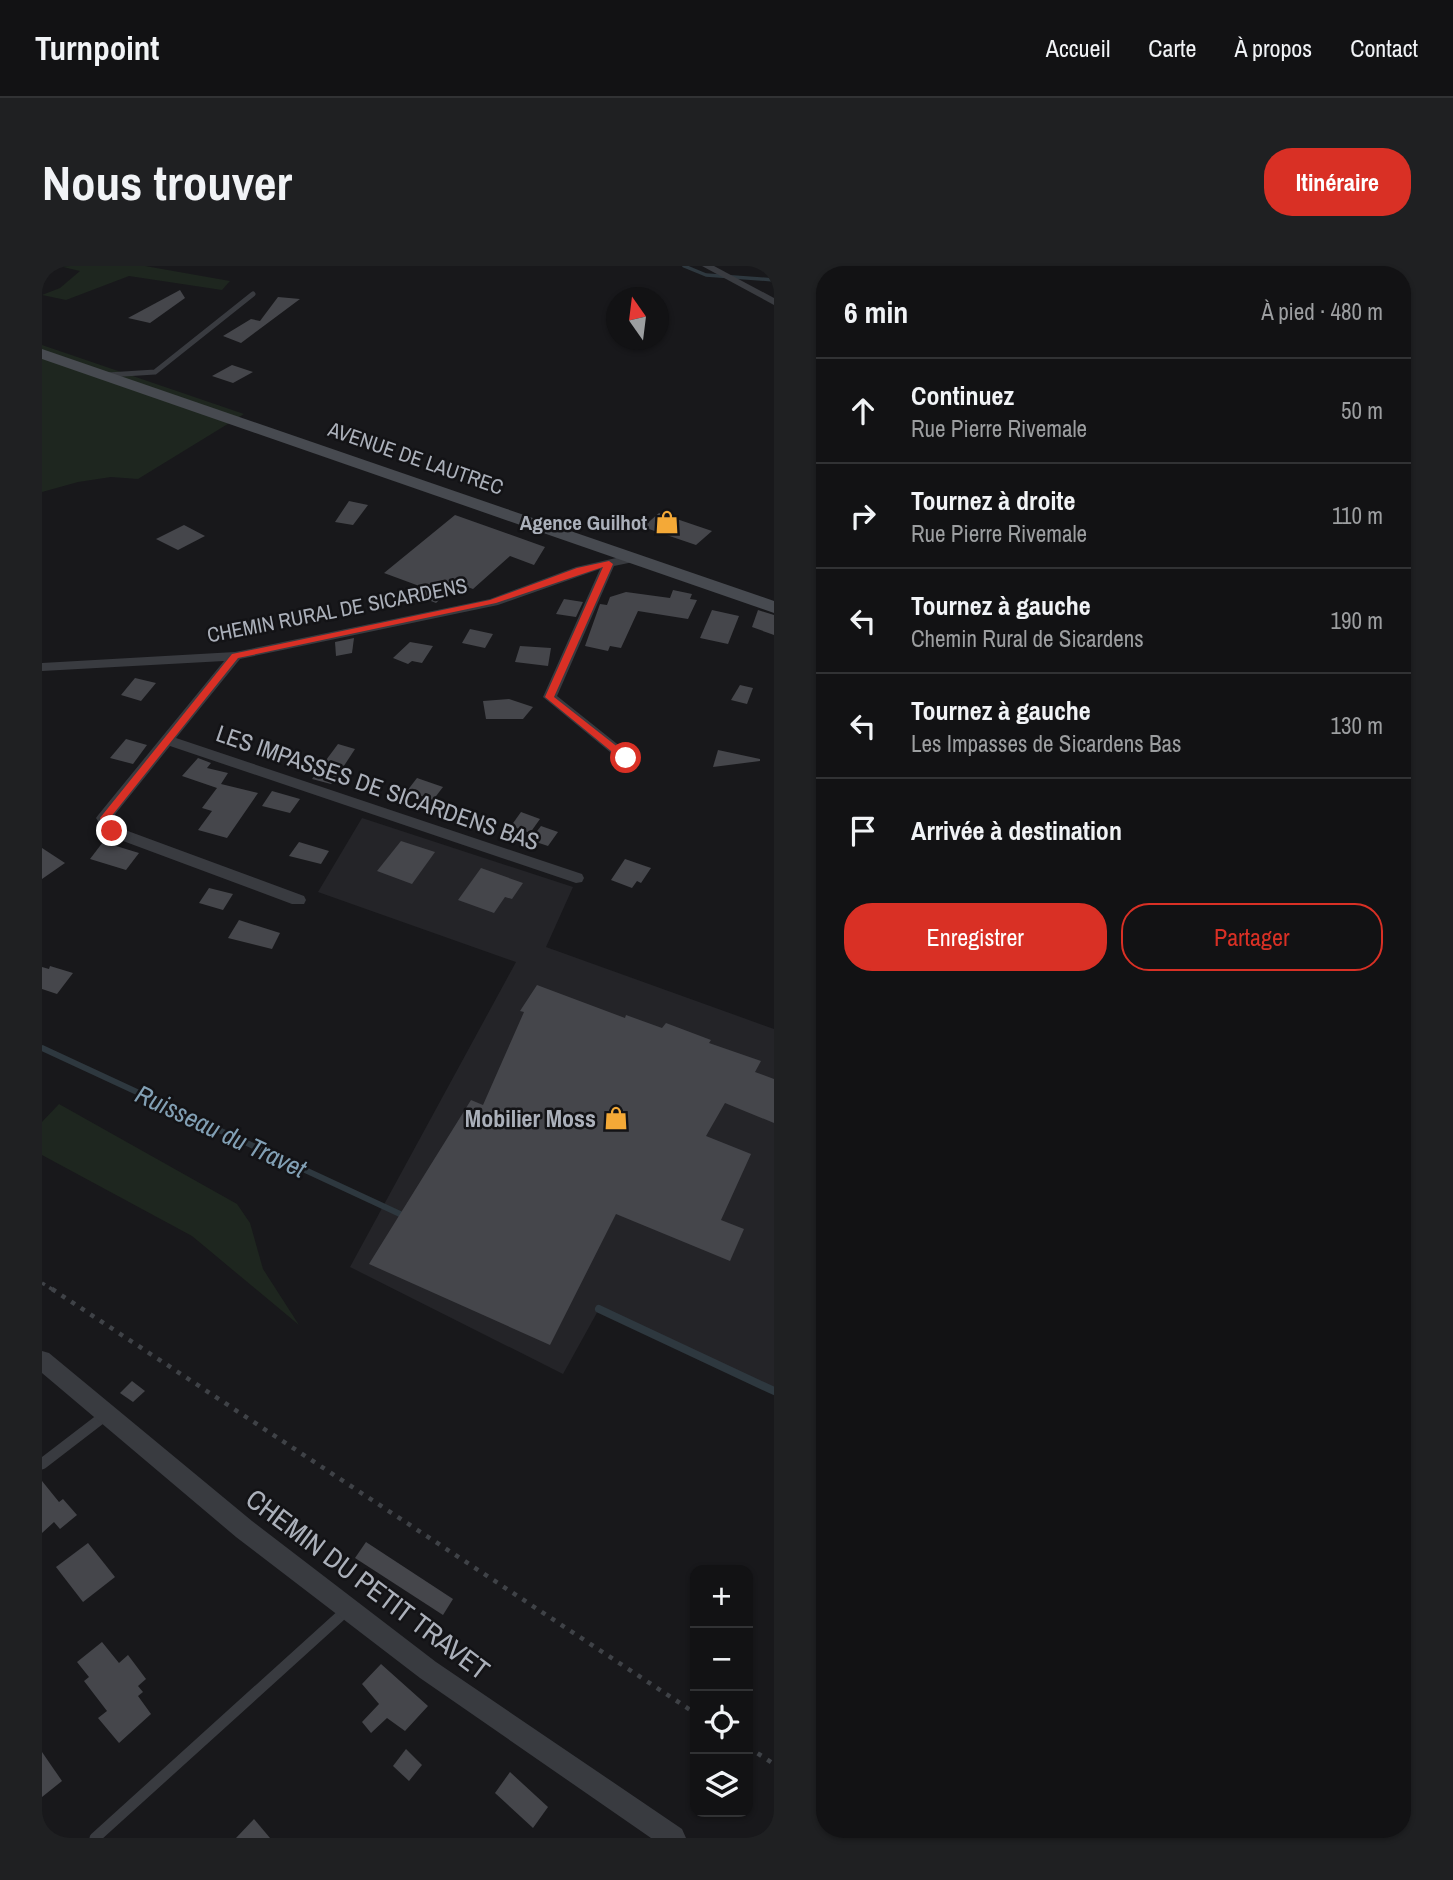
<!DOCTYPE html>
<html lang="fr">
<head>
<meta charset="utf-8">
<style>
  :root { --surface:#121214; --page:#1f2022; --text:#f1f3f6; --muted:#9c9ea0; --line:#313234; --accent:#d93025 }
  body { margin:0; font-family:"Archivo Narrow",sans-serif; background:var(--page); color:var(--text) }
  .controls { position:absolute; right:21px; bottom:21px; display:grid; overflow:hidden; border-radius:14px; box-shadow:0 2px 5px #0004 }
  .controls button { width:63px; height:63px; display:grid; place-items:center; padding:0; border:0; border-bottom:2px solid var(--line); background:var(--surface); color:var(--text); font:35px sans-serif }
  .compass { position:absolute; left:564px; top:21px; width:63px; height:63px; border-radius:50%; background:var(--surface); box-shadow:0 2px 5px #0004; rotate:346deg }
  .stop { position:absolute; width:21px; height:21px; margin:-16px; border:5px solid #d93025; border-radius:50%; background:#fff }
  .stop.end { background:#d93025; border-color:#fff; box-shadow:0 2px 7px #0008 }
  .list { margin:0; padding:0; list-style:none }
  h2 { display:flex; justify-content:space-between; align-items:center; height:91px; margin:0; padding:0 28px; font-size:30px }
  h2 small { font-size:23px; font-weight:400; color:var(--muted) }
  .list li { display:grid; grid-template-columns:46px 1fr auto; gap:21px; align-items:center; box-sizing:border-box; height:105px; padding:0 28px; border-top:2px solid var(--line) }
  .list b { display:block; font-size:26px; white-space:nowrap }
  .list p { margin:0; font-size:23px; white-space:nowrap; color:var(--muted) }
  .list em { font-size:23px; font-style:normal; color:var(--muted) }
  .actions { display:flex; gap:14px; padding:21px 28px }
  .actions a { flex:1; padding:16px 0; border:2px solid var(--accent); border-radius:28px; text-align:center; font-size:24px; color:var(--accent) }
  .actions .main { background:var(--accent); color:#fff }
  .icon { flex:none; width:38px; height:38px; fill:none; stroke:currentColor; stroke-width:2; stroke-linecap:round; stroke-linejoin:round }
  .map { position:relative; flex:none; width:732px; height:1572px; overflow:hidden; border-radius:28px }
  header { display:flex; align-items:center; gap:42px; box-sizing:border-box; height:98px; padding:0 35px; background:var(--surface); border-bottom:2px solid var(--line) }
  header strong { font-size:33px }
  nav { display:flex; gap:38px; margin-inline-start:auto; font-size:24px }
  .intro { display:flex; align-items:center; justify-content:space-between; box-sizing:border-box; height:168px; padding:0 42px }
  h1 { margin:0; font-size:49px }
  .button { padding:18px 32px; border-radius:28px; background:var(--accent); color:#fff; font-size:24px; font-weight:700 }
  main { display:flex; gap:42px; padding:0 42px }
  aside { flex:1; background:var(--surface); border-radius:28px; box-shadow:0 2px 5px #0004 }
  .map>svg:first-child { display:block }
  .built { fill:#242428 }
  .green { fill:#1e261f }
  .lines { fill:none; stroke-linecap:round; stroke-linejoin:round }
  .stream-far2 { stroke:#2e383f; stroke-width:3.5 }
  .stream-far1 { stroke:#2e383f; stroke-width:6 }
  .stream { stroke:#2e383f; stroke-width:8 }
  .building { fill:#45464b }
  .path-far1 { stroke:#3f4247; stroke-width:3.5; stroke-dasharray:3.5 5; stroke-linecap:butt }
  .path { stroke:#3f4247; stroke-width:4.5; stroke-dasharray:4.5 7; stroke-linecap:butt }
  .lane-far1 { stroke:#393b40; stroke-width:5 }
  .lane { stroke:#393b40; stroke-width:11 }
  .street { fill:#393b40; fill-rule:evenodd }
  .secondary { fill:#474a50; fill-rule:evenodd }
  .route { fill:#d93025 }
  .labels { text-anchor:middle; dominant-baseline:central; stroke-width:5; stroke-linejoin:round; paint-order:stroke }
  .far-street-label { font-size:21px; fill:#abb0ba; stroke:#131316 }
  .far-poi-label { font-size:21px; font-weight:bold; fill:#abb0ba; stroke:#131316; text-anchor:end }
  .street-label { font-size:24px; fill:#abb0ba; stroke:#131316 }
  .poi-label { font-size:24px; font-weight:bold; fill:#abb0ba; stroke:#131316; text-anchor:end }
  .water-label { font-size:26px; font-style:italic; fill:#82a0b5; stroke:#131316 }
  .near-street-label { font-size:28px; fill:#abb0ba; stroke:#131316 }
</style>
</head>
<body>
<header>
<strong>Turnpoint</strong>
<nav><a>Accueil</a><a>Carte</a><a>À propos</a><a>Contact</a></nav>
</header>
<div class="intro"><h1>Nous trouver</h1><a class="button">Itinéraire</a></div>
<main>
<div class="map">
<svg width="732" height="1572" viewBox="0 0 732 1572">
  <rect width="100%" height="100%" fill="#18181b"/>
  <!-- built -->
  <path class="built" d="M320,552L531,621L504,681L732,763V1125L557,1043L521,1108L308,1001L474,696L276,626Z"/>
  <!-- green -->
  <g class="green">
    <path d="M17,0H103L188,15L180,24L87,10L24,34L0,29L18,22L38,5Z"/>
    <path d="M0,79L202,148L96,213L69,211L36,216L0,226Z"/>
    <path d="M17,838L195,938L208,957L221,1003L257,1059L150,970L0,889V856Z"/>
  </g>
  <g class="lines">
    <!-- stream-far2 -->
    <path class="stream-far2" d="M642,0L664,9L732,14"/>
    <!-- stream-far1 -->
    <path class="stream-far1" d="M0,782L358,948"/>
    <!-- stream -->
    <path class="stream" d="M557,1043L732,1125"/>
  </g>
  <!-- building -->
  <g class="building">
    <path d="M138,24L143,32L108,57L86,52Z"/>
    <path d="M236,31L258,33L199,77L181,70L209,53L218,55Z"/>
    <path d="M190,99L211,106L191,117L170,110Z"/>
    <path d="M307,235L326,239L311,259L293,256Z"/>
    <path d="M617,247L670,265L654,279L601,261Z"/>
    <path d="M413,249L503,281L492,299L468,290L431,323L415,317L394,337L371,328L380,321L342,307Z"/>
    <path d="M142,259L163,270L136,284L114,273Z"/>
    <path d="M631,324L650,328L648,333L655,334L646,353L596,345L579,382L568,380L566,385L543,380L558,338L565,339L568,331L584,326L628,332Z"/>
    <path d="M522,333L541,336L534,351L514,348Z"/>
    <path d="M670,344L697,350L686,378L658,372Z"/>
    <path d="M716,344L732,349V369L710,361Z"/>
    <path d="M428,363L451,368L443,382L420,377Z"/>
    <path d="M312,372L310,387L294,390L293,376Z"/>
    <path d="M368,376L391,380L380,397L370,395L366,398L351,392Z"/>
    <path d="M478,380L509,382L506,400L473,396Z"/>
    <path d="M93,412L114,417L99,435L79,429Z"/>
    <path d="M698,419L711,422L705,438L689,434Z"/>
    <path d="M467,433L491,441L481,453H444L441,435Z"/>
    <path d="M84,473L105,479L91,498L68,492Z"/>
    <path d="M296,478L313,483L292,515L289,518L270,513Z"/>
    <path d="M676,484L718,493V495L671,501Z"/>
    <path d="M156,492L169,497L165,502L186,507L179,518L216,527L185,572L156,564L170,545L160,542L175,522L140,510Z"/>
    <path d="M375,512L401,521L391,534L365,525Z"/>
    <path d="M230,525L258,533L248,547L220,540Z"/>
    <path d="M479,546L498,553L488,567L469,560Z"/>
    <path d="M499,560L516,566L506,580L488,574Z"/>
    <path d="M359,575L393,586L370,618L335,605Z"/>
    <path d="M61,576L97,587L84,604L48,593Z"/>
    <path d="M257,576L287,585L279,598L247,590Z"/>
    <path d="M0,582L23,597L0,613Z"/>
    <path d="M583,593L609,602L599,617L595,615L590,622L569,614Z"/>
    <path d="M439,602L481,617L470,633L463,631L452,647L416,634Z"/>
    <path d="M167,622L191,628L181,644L157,637Z"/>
    <path d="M197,654L238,667L230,683L186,672Z"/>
    <path d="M8,700L31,707L15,728L0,723V701L7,703Z"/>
    <path d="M495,719L583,752L584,749L620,762L624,757L669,774L667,777L719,795L713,806L732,813V857L683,837L664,870L709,888L679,954L702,963L688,995L574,948L508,1079L327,998L429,834L441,839L482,746L478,745Z"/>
    <path d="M90,1115L103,1125L91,1136L78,1127Z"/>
    <path d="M0,1215L17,1236L21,1233L35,1249L18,1263L12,1256L0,1267Z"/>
    <path d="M324,1276L411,1333L401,1349L313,1292Z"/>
    <path d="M46,1277L73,1311L41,1336L14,1301Z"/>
    <path d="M60,1376L77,1397L86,1389L104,1413L96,1420L101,1426L96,1430L109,1448L77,1477L56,1452L65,1445L42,1415L47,1411L35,1396Z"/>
    <path d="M339,1398L386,1440L363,1465L345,1452L329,1467L320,1456L337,1438L320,1418Z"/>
    <path d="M364,1483L380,1499L367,1515L351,1500Z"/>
    <path d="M0,1486L20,1515L0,1531Z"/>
    <path d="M468,1506L506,1541L491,1562L453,1527Z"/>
    <path d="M212,1553L228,1572H194Z"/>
  </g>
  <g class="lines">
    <!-- path-far1 -->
    <path class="path-far1" d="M0,1017L13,1025"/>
    <!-- path -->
    <g class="path">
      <path d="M10,1023L653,1447"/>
      <path d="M706,1481L732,1498"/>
    </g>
    <!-- lane-far1 -->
    <path class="lane-far1" d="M66,109L113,106L211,28"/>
    <!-- lane -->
    <g class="lane">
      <path d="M0,1198L65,1148"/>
      <path d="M53,1572L306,1343"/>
    </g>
    <!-- street -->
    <g class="street">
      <path d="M660,0H672L732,32V39Z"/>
      <path d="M592,288L598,292L596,295L572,300L515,430L589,489V495H579L501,431L558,303L456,339L198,393L134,472L540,608L542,612L540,616L534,617L128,480L70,552L75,561L262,630L264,634L262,638H250L65,569L54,552L57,548L182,395L0,405V397L193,386L448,333L534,301Z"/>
      <path d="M0,1085L7,1087L210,1255L394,1396L640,1563L644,1572H609L378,1412L194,1271L0,1107Z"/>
    </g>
    <!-- secondary -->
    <path class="secondary" d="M0,83L732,335V347L0,93Z"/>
  </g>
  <!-- route -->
  <path class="route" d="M567,295L571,298L512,431L587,490V494H580L503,431L561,301L454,337L196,392L68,552L73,567H66L58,552L190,388L448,334L535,302Z"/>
  <!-- icons -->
  <defs>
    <g id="shop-bare" transform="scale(1.89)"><path d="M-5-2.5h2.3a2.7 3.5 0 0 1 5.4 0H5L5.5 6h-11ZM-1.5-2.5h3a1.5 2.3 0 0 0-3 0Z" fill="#f4a937" stroke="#131316" stroke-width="2.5" paint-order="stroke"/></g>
  </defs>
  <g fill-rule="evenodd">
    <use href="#shop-bare" x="625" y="256"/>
    <use href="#shop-bare" x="574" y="852"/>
  </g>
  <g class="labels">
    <!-- far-street labels -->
    <g class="far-street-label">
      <text transform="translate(374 192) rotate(19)">AVENUE DE LAUTREC</text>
      <text transform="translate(295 344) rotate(-11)">CHEMIN RURAL DE SICARDENS</text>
    </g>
    <!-- far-poi labels -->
    <g class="far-poi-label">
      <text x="605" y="256">Agence Guilhot</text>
    </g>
    <!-- street labels -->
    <g class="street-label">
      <text transform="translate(336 521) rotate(19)">LES IMPASSES DE SICARDENS BAS</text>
    </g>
    <!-- poi labels -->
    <g class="poi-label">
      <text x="554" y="852">Mobilier Moss</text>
    </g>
    <!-- water labels -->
    <g class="water-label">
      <text transform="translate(179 865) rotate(25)">Ruisseau du Travet</text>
    </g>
    <!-- near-street labels -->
    <g class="near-street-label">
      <text transform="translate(326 1318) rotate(37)">CHEMIN DU PETIT TRAVET</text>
    </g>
  </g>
</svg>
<div class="controls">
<button>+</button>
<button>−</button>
<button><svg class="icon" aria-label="locate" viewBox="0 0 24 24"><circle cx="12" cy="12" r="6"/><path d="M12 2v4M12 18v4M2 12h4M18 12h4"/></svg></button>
<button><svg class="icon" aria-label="layers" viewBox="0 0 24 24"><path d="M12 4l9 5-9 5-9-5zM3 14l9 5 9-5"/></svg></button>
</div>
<svg class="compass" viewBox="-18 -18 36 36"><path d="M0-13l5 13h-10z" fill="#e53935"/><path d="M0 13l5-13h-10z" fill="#9c9ea0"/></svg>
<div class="stop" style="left:584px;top:492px"></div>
<div class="stop end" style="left:70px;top:565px"></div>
</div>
<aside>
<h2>6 min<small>À pied · 480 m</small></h2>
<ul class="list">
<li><svg class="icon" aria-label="ahead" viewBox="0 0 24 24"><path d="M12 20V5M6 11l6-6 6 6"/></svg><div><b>Continuez</b><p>Rue Pierre Rivemale</p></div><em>50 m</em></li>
<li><svg class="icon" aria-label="right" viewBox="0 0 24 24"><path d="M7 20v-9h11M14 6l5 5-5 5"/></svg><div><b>Tournez à droite</b><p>Rue Pierre Rivemale</p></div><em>110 m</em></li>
<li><svg class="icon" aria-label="left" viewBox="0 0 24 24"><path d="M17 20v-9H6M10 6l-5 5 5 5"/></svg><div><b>Tournez à gauche</b><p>Chemin Rural de Sicardens</p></div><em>190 m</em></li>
<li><svg class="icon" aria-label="left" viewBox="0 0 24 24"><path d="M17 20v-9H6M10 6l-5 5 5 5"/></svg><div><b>Tournez à gauche</b><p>Les Impasses de Sicardens Bas</p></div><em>130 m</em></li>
<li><svg class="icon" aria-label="arrive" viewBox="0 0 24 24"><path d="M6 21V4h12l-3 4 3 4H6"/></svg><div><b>Arrivée à destination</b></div></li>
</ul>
<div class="actions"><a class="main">Enregistrer</a><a>Partager</a></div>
</aside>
</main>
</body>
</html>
